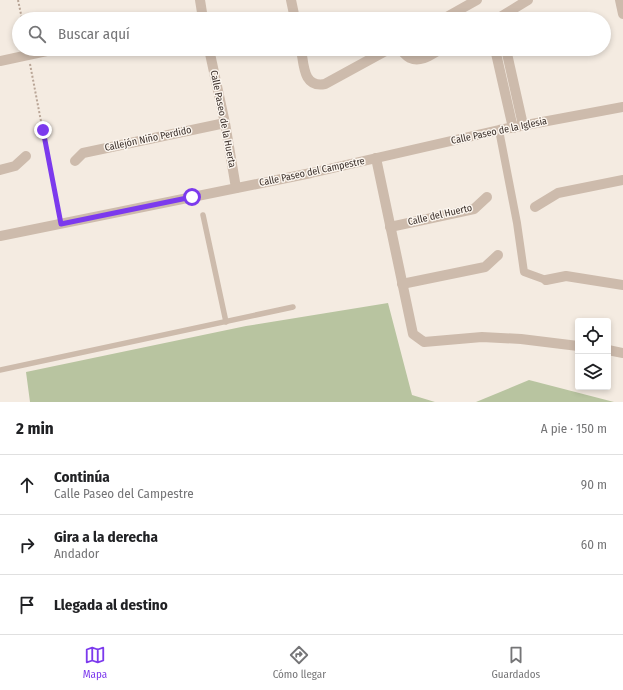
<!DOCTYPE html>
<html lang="es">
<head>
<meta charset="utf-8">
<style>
  :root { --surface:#fff; --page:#f6f6f6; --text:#202124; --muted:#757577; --line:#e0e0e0; --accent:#7c3aed }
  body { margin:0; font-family:"Fira Sans Condensed",sans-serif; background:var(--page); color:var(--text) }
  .controls { position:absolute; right:12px; bottom:12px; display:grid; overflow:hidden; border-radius:4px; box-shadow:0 2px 6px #0003 }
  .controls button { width:36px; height:36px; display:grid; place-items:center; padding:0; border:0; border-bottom:1px solid var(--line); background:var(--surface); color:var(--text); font:20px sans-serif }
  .stop { position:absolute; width:12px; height:12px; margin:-9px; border:3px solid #7c3aed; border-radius:50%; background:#fff }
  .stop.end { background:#7c3aed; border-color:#fff; box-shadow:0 1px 4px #0008 }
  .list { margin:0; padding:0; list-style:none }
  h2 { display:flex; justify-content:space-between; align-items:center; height:52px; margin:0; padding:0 16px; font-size:17px }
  h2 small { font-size:13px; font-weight:400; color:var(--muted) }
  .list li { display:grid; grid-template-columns:26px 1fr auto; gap:12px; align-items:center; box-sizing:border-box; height:60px; padding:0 16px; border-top:1px solid var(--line) }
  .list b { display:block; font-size:15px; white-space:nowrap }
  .list p { margin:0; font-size:13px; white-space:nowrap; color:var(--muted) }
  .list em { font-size:13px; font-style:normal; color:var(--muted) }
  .icon { flex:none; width:22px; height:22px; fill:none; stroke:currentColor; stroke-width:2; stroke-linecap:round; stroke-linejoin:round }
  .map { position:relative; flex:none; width:623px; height:402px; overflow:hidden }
  .search { position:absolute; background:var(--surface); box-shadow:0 2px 6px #0003; left:12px; right:12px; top:12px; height:44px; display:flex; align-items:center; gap:10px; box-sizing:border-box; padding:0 14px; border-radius:22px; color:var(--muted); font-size:15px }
  .sheet { height:232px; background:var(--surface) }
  nav { display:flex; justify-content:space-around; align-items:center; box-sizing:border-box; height:56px; border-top:1px solid var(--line); background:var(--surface); font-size:11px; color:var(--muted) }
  nav a { display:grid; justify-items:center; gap:2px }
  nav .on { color:var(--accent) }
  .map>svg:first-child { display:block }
  .green { fill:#b8c4a0 }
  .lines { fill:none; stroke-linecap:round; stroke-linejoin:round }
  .path { stroke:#b9a596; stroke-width:2; stroke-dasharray:2 2; stroke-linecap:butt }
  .service { stroke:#cdbbac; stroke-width:5.5 }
  .pedestrian { stroke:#cdbbac; stroke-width:8 }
  .minor { stroke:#cdbbac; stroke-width:10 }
  .route { stroke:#7c3aed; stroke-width:5 }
  .labels { text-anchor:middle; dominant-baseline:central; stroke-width:3; stroke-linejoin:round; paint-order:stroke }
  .street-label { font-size:10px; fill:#3b302b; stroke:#fbf5ee }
</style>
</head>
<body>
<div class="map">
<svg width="623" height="402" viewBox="0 0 623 402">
  <rect width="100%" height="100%" fill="#f4ebe1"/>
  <!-- green -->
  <g class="green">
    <path d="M388,303L412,395L435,402H30L26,372L246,326Z"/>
    <path d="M529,380L614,402H476Z"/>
  </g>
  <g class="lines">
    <!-- path -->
    <g class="path">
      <path d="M18,0L22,19"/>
      <path d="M30,64L59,215"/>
    </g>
    <!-- service -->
    <g class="service">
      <path d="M203,215L226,322"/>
      <path d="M0,370L293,307"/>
    </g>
    <!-- pedestrian -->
    <path class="pedestrian" d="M499,130L517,223L524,272L546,280"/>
    <!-- minor -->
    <g class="minor">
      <path d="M200,0L203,19"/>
      <path d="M291,0L295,19"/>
      <path d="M620,0L623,14"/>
      <path d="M443,19L477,0"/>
      <path d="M497,19L528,0"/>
      <path d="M209,49L225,123L236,188"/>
      <path d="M301,49C304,65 303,88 325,84L389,49"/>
      <path d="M400,49C403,52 406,56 410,58C421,63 432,54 441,49"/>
      <path d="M495,49L513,128"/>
      <path d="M506,49L523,125"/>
      <path d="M0,61L56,49"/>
      <path d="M376,158L413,334L424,342L482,337L521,339L578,346"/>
      <path d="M75,161L83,153L225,123"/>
      <path d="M0,170L15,166L26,156"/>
      <path d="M535,207L558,193L623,180"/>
      <path d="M390,227L474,209L487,197"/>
      <path d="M0,236L311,173L499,130L623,107"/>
      <path d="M546,280L566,276L623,285"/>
      <path d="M402,284L485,267L498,255"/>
      <path d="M608,350L623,353"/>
    </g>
  </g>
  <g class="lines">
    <!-- route -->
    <path class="route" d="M43,130L61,224L192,197"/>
  </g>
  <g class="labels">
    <!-- street labels -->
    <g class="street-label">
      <text transform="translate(223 119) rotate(79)">Calle Paseo de la Huerta</text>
      <text transform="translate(499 131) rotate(-12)">Calle Paseo de la Iglesia</text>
      <text transform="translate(148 139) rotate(-12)">Callejón Niño Perdido</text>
      <text transform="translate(312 172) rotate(-12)">Calle Paseo del Campestre</text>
      <text transform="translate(440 215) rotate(-13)">Calle del Huerto</text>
    </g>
  </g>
</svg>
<div class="controls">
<button><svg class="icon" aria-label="locate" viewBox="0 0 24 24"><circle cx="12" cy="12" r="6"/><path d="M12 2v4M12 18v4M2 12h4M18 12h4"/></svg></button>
<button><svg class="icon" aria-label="layers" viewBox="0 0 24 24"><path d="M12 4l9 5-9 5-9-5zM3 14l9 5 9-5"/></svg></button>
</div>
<div class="stop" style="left:192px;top:197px"></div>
<div class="stop end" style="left:43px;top:130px"></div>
<div class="search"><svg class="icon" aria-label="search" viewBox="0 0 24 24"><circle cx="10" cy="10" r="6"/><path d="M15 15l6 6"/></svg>Buscar aquí</div>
</div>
<section class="sheet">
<h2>2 min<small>A pie · 150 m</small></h2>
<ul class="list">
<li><svg class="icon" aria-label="ahead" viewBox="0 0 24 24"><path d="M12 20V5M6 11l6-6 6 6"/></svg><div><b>Continúa</b><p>Calle Paseo del Campestre</p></div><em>90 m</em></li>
<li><svg class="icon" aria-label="right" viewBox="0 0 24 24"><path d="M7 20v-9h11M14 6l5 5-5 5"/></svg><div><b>Gira a la derecha</b><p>Andador</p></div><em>60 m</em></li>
<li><svg class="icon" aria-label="arrive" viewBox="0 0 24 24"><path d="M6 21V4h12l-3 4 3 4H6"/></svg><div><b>Llegada al destino</b></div></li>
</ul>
</section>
<nav>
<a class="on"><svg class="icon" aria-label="map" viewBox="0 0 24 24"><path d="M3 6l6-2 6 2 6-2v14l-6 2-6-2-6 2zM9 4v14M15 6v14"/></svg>Mapa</a>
<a><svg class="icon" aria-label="directions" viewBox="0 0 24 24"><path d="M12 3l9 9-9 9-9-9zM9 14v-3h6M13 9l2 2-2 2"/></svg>Cómo llegar</a>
<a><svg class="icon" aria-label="saved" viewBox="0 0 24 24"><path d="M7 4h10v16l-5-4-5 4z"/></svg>Guardados</a>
</nav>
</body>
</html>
